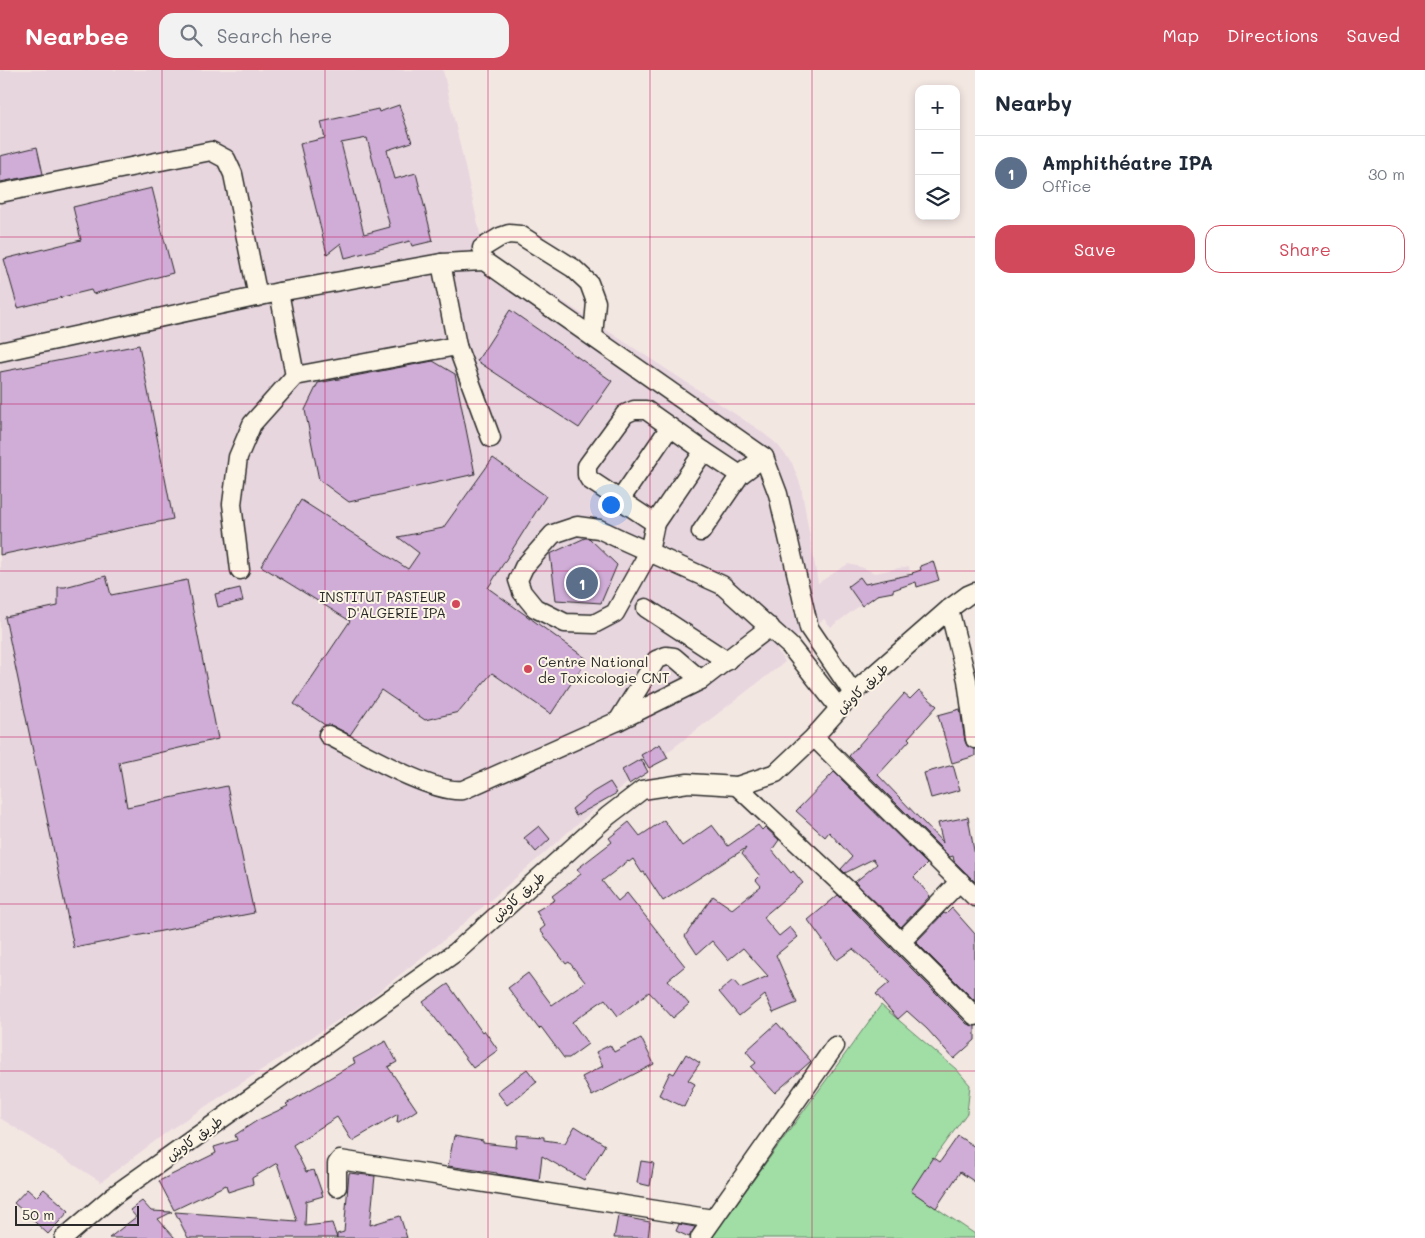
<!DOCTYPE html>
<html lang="en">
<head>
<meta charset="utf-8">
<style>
  :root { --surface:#fff; --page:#f2f2f3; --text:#1f2937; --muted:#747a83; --line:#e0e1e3; --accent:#d1495b }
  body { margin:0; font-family:Mali,"Playpen Sans Arabic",sans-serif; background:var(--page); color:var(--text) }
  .controls { position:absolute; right:15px; top:15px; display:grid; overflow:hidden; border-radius:10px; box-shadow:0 2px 8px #0003 }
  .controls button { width:45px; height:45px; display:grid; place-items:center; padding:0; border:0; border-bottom:1px solid var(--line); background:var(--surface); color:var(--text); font:25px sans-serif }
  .scale { position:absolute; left:15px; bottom:12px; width:124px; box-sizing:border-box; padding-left:5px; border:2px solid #2b2b2b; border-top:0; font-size:14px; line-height:18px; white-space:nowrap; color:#2b2b2b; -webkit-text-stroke:4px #fcf5e5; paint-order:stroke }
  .you { position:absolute; left:610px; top:434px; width:18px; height:18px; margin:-12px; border:4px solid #fff; border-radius:50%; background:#1a73e8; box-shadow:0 0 0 8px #1a73e833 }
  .badge { display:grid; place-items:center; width:32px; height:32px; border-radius:50%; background:var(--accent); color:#fff; font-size:16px; font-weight:700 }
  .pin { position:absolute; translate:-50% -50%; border:2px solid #fff; box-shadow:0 1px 5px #0006 }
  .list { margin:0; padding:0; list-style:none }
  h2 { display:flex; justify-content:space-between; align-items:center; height:65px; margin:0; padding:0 20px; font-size:21px }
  h2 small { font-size:16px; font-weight:400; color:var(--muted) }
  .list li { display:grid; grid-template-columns:32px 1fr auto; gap:15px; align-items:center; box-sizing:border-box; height:75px; padding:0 20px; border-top:1px solid var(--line) }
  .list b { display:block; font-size:19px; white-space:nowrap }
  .list p { margin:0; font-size:16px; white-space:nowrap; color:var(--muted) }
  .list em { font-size:16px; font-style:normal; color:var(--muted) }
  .actions { display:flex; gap:10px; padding:15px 20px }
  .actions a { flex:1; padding:11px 0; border:1px solid var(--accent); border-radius:15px; text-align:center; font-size:18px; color:var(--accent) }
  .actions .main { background:var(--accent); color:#fff }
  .icon { flex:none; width:28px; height:28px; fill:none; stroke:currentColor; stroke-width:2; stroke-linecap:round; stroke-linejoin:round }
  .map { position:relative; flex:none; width:975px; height:1168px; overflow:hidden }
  header { display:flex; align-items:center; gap:30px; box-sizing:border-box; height:70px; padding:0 25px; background:var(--accent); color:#fff }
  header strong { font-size:24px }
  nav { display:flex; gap:28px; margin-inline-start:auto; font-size:18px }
  .search { width:350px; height:45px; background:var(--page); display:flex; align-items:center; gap:12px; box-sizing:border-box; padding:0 18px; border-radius:15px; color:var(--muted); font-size:19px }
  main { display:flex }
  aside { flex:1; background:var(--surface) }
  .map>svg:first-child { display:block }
  .built { fill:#e8d6df }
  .grass { fill:#a0dea5; stroke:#668468 }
  .building { fill:#d0add7; stroke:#2b2b2b; fill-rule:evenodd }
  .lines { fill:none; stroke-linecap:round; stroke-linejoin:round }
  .minor-casing { stroke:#2b2b2b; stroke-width:21 }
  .minor { stroke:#fcf5e5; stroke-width:18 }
  .grid { fill:none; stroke:#c2185b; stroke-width:1; stroke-opacity:0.55 }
  .poi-dot { fill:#d1495b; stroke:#fcf5e5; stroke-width:2 }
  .labels { text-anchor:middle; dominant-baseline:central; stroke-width:4; stroke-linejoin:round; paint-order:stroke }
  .poi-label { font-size:14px; fill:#2b2b2b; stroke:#fcf5e5; text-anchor:end }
  .street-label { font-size:14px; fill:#2b2b2b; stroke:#fcf5e5 }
</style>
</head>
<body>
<header>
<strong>Nearbee</strong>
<div class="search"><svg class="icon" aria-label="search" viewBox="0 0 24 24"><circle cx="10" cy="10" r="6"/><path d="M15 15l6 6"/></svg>Search here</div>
<nav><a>Map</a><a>Directions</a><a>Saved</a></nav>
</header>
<main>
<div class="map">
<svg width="975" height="1168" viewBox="0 0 975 1168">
  <rect width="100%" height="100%" fill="#f3e7e2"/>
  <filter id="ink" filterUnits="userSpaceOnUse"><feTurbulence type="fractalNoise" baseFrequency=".02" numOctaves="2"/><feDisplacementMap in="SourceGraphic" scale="10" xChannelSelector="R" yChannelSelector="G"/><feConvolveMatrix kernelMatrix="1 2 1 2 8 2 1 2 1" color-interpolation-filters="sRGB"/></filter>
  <g filter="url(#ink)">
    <!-- built -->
    <path class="built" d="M0,0H443L483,176L501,191L758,359L777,374L792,393L801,416L818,513L848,494L861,497L875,503L909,496L911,512L882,519L831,557L824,549L777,580L785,592L599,735L454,862L363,934L171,1059L101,1112L0,1048Z"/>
    <!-- grass -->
    <path class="grass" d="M881,935L956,999L970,1015L967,1043L911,1121L975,1164V1168H711Z"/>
    <!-- building -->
    <g class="building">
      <path d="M399,35L412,72L387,80L395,109L416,103L433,171L412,176L410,171L345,188L341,173L327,184L300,74L325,68L321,52L378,39L379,42ZM367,68L390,157L364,164L341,73Z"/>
      <path d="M37,77L43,104L0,112V86Z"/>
      <path d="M152,118L160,150H159L173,203L93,224L91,220L18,238L4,189L81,170L73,137Z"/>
      <path d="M510,240L612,311L579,358L477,291Z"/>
      <path d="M139,275L173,449L0,485V302Z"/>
      <path d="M433,291L455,304L475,404L349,432L319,410L305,340L318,313Z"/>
      <path d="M493,388L546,426L488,518L587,589L551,644L492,603L459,642L425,650L381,620L350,665L333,656L325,655L294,634L350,551L261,496L301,430L408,499L419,483L398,467L443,458Z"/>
      <path d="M585,468H589L617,495L601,533L556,530L550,484Z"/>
      <path d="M933,491L939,510L917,517L916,512L893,520V522L877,525L862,536L848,516L860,507L865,514L913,504L912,503L921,500L920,496Z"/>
      <path d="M106,506L111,525L187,510L218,669L119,692L127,737L227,716L254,843L74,878L5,547L58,536V517H65Z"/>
      <path d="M240,518L243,531L218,537L215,524Z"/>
      <path d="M919,620L937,636L908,668L910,670L878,705L943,773L938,753L968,747L975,786V812L954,791L953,786L950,787L849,686L904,624L910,629Z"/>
      <path d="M960,639L965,671L967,676L975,679V686L952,693L938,645Z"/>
      <path d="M660,674L668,688L649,698L641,685Z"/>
      <path d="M641,689L648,702L629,714L622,700Z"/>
      <path d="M953,695L960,720L931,728L924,703Z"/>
      <path d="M834,702L927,794L914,807L930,826L901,857L855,812L877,794L873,789L845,803L841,799L852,787L829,762L825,767L796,741Z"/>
      <path d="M610,712L617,723L576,746L572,739L593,722Z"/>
      <path d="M664,750L682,776L712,755L728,776L758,755L762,760L765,757L779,770L772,780L791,803L793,801L803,813L763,847L779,866L790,857L798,867L776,885L797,933L773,943L765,925L739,946L719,922L733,910L740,918L768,906L743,878L728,890L712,871L697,884L685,866L713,826L732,839L761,816L756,810L760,806L742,784L746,778L663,831L644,802L642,803L633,789L629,792L628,791L602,811L618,831L627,823L685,896L668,910L689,934L673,948L649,922L618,946L605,929L572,952L588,974L569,988H564L541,957L539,959L508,918L528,903L552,935L585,912L569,892L566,894L540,860L545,856L536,841L555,830L552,826L581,804L577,799L612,772L609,768L629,752L640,766Z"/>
      <path d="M539,756L550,769L536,782L524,768Z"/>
      <path d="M838,825L967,954L975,956V970L954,989L927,959L907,941L898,949L876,924L890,912L853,879L837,890L808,850Z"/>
      <path d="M952,838L975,864V931L916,872L944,843L946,844Z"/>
      <path d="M448,914L482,962L484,960L498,980L473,998L423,932Z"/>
      <path d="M777,953L811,991L775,1023L751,997L756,993L746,981Z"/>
      <path d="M641,968L654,994L592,1026L582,1007L603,996L596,982L610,975L614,982Z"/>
      <path d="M386,971L397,992L388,997L417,1040L397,1053L398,1044L352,1071L337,1047L293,1075L306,1102L314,1100L323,1126L306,1131L305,1156L332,1153L337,1168H188L175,1142L297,1151L277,1093L252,1108L253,1114L228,1122L226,1115L174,1140L159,1111L216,1083L214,1077L237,1070L235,1065L258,1050L288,1036L286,1034L355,993L353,989Z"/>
      <path d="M686,984L700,993L688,1010L695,1014L684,1037L659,1025L670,1002L674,1004Z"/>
      <path d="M527,999L537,1012L507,1035L497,1022Z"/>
      <path d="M575,1056L605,1075L584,1110L542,1086L539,1111L497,1104V1103L448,1096L454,1066L483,1071V1073L516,1077L517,1065L544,1067V1070L565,1073Z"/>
      <path d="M958,1066L975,1077V1112L960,1102L936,1138L911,1121L933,1087L940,1092Z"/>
      <path d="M641,1091L654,1093L650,1116L637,1113Z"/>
      <path d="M349,1103L375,1106L370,1155L400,1146L407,1168H337V1164L344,1162Z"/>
      <path d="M27,1119L36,1127L44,1119L69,1141L48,1164L14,1133Z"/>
      <path d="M142,1131L151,1141L172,1142L158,1149L175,1168H109L136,1147L130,1140Z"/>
      <path d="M618,1146L650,1152L648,1168H614Z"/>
      <path d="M679,1154L695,1157L689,1167L676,1161Z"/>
    </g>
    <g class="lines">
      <!-- minor casing -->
      <g class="minor-casing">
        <g id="minor">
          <path d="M0,123L211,81L226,89L233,104L258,227"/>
          <path d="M482,178L500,167L509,164L520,165L573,198L589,213L596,232L593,266"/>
          <path d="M279,222L295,306"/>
          <path d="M457,276L491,368"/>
          <path d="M0,282L279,222L441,193L484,191L764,387L778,424L809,558L853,623"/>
          <path d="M740,405L704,381L655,453L649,482L615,543L594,554L565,553L535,538L522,522L518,510L524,497L553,464L577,456L599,459L620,469L649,482L722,515L790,576L839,638"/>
          <path d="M620,430L670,357"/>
          <path d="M655,453L590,410L587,405V396L625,344L634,340H646L704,381"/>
          <path d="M701,462L740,405L764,387"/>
          <path d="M240,500L232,434L238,387L252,354L295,306L457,276L441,193"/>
          <path d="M646,538L727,591"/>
          <path d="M949,539L967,610L975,669"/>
          <path d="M618,651L656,590L666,586L674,587L701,610"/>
          <path d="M328,665C358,680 432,724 463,720L618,651L701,610L770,557"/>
          <path d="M814,667L975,827"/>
          <path d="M737,716L869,840L975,946"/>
          <path d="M901,872L960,811"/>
          <path d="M337,1117V1094L340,1090L713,1149"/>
          <path d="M64,1168L113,1126L456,882L608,746L642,720L688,713L737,716L776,703L814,667L853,623L949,539L968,525L975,522"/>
          <path d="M700,1168L835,976"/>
        </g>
      </g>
      <!-- minor -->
      <use href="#minor" class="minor"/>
    </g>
  </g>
  <!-- grid -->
  <path class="grid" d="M162,0V1168M325,0V1168M488,0V1168M650,0V1168M812,0V1168M0,167H975M0,334H975M0,501H975M0,667H975M0,834H975M0,1001H975"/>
  <!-- markers -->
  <g class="poi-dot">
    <circle cx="456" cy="534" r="5"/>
    <circle cx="528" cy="599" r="5"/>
  </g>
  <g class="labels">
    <!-- poi labels -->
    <g class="poi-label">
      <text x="446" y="526">INSTITUT PASTEUR<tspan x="446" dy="16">D'ALGERIE IPA</tspan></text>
      <text x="538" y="591" text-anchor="start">Centre National<tspan x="538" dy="16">de Toxicologie CNT</tspan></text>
    </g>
    <!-- street labels -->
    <g class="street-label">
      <text transform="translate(862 618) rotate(-44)">طريق كاوش</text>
      <text transform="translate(518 826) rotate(-42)">طريق كاوش</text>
      <text transform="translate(194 1068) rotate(-36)">طريق كاوش</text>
    </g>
  </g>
</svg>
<div class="controls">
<button>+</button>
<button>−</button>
<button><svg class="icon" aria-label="layers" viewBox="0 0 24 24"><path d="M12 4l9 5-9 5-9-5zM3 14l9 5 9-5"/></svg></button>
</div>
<div class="scale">50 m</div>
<div class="you"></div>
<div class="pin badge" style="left:582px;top:513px;background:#5c6f8a">1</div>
</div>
<aside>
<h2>Nearby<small></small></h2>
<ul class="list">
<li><span class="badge" style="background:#5c6f8a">1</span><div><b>Amphithéatre IPA</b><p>Office</p></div><em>30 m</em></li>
</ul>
<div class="actions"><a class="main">Save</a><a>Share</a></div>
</aside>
</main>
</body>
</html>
